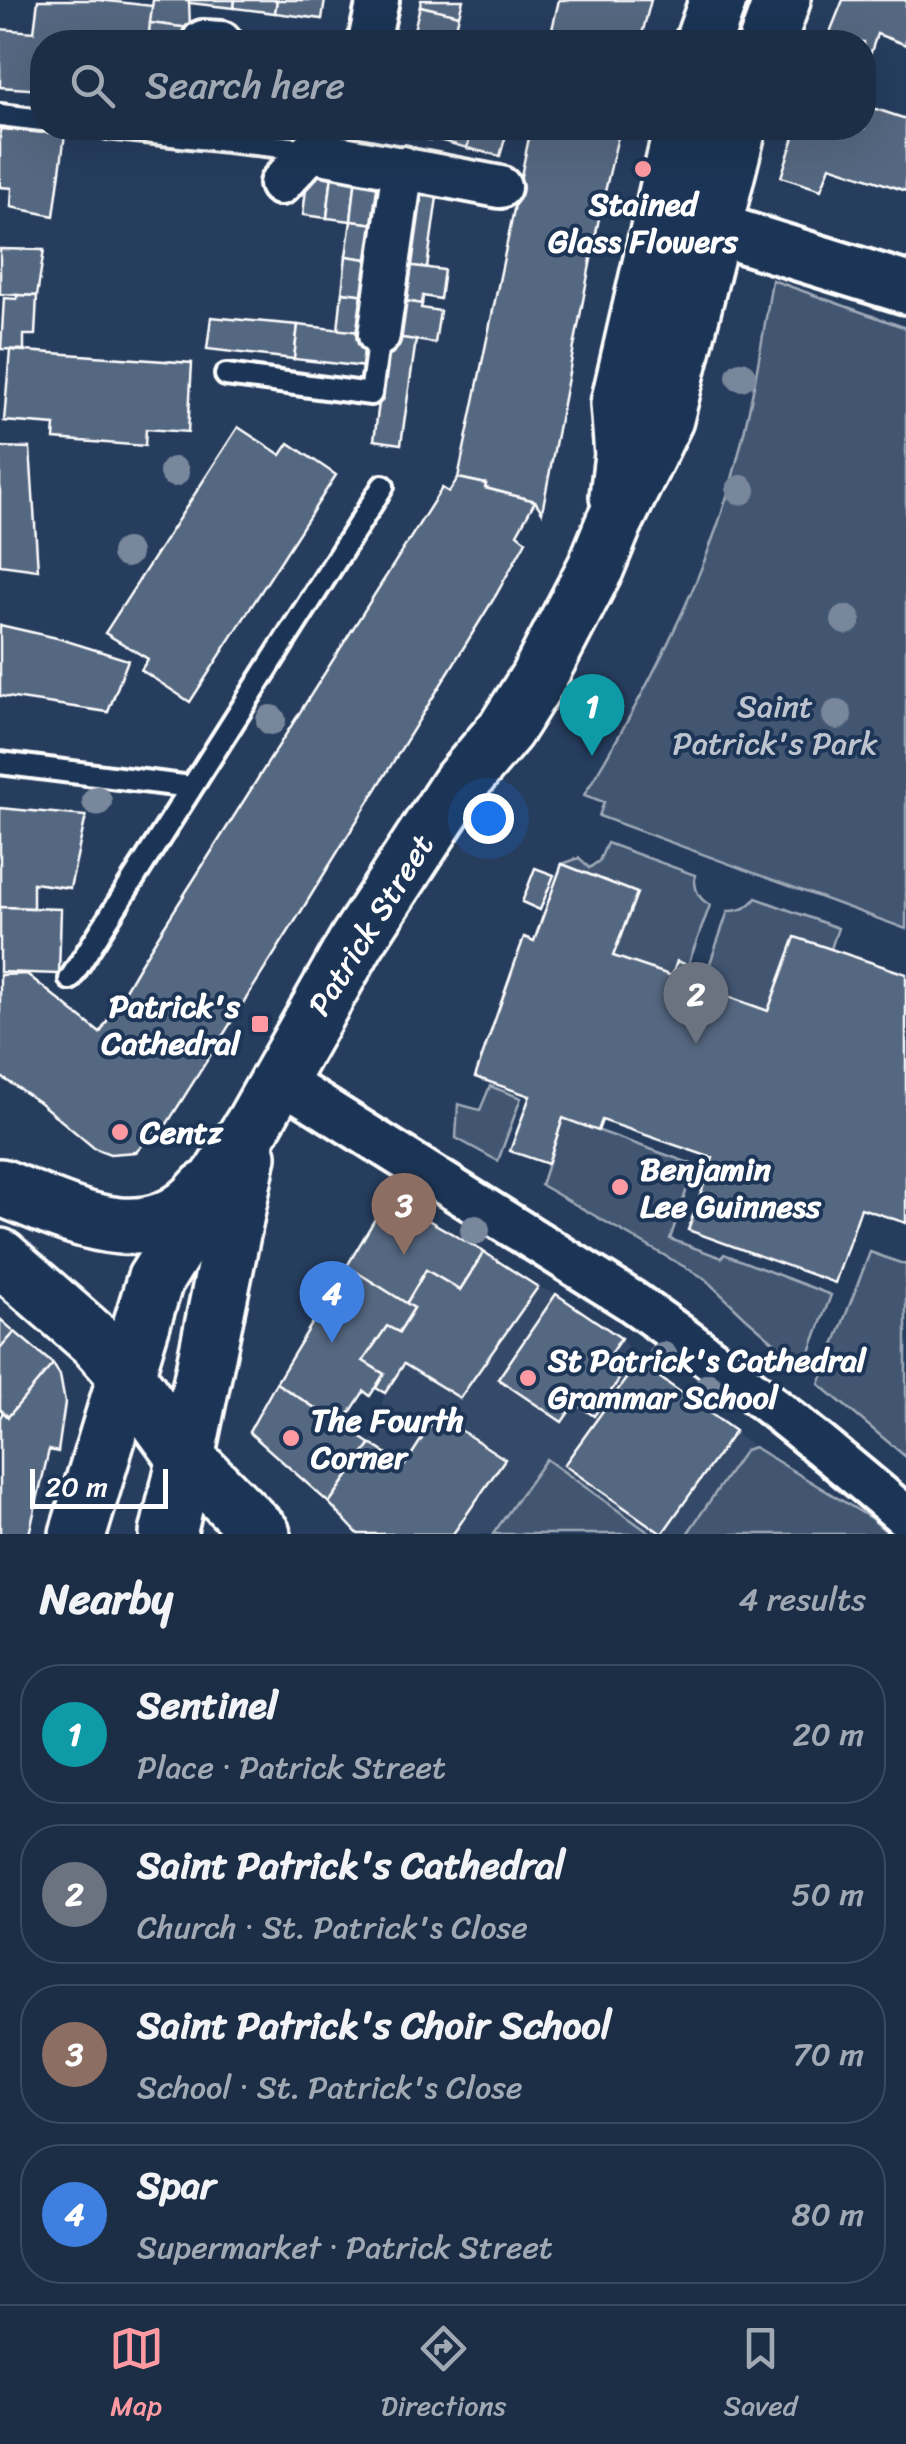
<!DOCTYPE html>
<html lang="en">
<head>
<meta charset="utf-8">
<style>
  :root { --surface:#1c2e46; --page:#25364d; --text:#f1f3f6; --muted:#a0a8b3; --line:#3a4a5f; --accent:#ff9aa2 }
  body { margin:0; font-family:Sriracha,sans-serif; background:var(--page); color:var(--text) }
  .scale { position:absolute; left:30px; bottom:25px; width:138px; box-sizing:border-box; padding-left:10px; border:5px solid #fff; border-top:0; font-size:28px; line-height:35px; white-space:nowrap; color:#fff; -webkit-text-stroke:8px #1d3557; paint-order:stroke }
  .you { position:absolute; left:488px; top:818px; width:35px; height:35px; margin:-25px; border:8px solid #fff; border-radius:50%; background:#1a73e8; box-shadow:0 0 0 15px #1a73e833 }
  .badge { display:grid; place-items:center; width:65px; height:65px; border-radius:50%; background:var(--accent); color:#fff; font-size:32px; font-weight:700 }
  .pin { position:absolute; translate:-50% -82px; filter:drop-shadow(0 2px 5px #0008) }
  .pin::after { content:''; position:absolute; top:52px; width:35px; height:30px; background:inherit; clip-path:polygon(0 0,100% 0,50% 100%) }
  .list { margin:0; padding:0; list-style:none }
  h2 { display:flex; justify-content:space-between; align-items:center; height:130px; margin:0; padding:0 40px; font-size:42px }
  h2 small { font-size:32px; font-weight:400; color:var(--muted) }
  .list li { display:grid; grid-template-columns:65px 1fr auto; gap:30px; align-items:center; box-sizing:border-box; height:140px; margin:0 20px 20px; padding:0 20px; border:2px solid var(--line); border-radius:40px }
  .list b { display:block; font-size:38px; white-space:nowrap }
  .list p { margin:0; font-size:32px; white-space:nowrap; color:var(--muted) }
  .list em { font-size:32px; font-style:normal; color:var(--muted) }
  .icon { flex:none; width:55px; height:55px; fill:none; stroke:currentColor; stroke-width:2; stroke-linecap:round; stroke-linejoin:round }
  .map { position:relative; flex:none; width:906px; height:1534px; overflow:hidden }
  .search { position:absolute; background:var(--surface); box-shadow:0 10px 40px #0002; left:30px; right:30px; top:30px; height:110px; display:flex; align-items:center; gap:25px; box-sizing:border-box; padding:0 35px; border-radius:40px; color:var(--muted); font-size:38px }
  .sheet { height:770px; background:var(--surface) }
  nav { display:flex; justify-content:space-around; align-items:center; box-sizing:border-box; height:140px; border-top:2px solid var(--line); background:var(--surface); font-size:28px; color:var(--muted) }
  nav a { display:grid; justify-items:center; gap:5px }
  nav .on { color:var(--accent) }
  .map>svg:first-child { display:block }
  .built { fill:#344a68 }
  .green { fill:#425672; stroke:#a0aab8; stroke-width:2.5 }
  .building { fill:#556781; stroke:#fff; stroke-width:2.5 }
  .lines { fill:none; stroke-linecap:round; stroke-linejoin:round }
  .service-casing { stroke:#fff; stroke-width:28 }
  .minor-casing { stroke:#fff; stroke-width:48 }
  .tertiary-casing { stroke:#fff; stroke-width:58 }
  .secondary-casing { stroke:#fff; stroke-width:62 }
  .service { stroke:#1d3557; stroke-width:20 }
  .minor { stroke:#1d3557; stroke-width:40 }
  .tertiary { stroke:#1d3557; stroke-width:50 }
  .secondary { stroke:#1d3557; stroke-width:55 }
  .tree { fill:#79879c }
  .poi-dot { fill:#ff9aa2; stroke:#1d3557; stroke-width:4 }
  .labels { text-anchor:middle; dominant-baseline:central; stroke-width:8; stroke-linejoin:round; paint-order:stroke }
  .poi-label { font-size:32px; font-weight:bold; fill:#fff; stroke:#1d3557; text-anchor:start }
  .park-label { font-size:32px; fill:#bdc4ce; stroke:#1d3557 }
  .street-label { font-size:32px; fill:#fff; stroke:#1d3557 }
</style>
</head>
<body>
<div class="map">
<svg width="906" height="1534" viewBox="0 0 906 1534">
  <rect width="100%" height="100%" fill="#263d5e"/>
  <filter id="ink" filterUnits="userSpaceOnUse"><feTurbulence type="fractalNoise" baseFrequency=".01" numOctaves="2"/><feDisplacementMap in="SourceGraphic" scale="20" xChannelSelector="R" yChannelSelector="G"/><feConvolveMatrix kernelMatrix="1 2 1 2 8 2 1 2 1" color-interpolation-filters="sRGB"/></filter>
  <g filter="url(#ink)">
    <!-- built -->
    <path class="built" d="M388,1197L484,1252L538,1287L556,1294L621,1338L638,1362L754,1447L745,1450L687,1534H358L329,1503L371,1444L385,1393L404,1364L413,1308L347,1266Z"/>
    <!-- green -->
    <g class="green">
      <path d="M772,280L906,328V929L599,816L604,802L584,795C636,710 684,621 717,527C745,447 759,363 772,280Z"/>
      <path d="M607,843L695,875C694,889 698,899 710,905L688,965L677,962L672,976L613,956L637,893L562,864L579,858L589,868L599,861Z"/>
      <path d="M756,898L838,928L831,949L795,937L768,1011L712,991L718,976L707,972L728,911C740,911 749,908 756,898Z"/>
      <path d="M490,1086L521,1098L498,1161L456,1138L458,1104L480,1110Z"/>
      <path d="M563,1118L695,1165L670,1239L722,1258L724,1254L831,1295L804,1368L746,1318L704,1278L541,1185Z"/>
      <path d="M870,1252L906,1265V1457L819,1384Z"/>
      <path d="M754,1447L872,1519L889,1534H687L745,1450Z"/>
      <path d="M546,1459L651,1534H493Z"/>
    </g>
    <!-- building -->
    <g class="building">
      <path d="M38,0H99L153,6L148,42H42V90L0,87V29L34,32Z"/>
      <path d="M153,0H189L190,28L150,23Z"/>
      <path d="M189,0H235L234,8L189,3Z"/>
      <path d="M235,0H277L275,13L234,8Z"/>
      <path d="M277,0H325L322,19L275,13Z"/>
      <path d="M421,0H463L459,15L420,6Z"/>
      <path d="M559,0H651L640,42H549Z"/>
      <path d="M843,0H906V45L877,34L864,73V42H826Z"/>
      <path d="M420,6L459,15L453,42H411Z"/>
      <path d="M150,23L190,28L189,42H148Z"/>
      <path d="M864,105L906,119V191L830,166L821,190L781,177L797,128H864Z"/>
      <path d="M390,128H433L430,140L390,131Z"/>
      <path d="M438,128H473L467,148L435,139Z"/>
      <path d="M473,128H508L500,156L467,148Z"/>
      <path d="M531,128H620L600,213L542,512L535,501L485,488L486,484L458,478Z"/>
      <path d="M0,129L65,134L54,216L11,207L12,188L0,187Z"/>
      <path d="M308,171L332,174L327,218L303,215Z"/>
      <path d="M332,174L356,176L351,221L327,218Z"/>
      <path d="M356,176L389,180L384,225L351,221Z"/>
      <path d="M409,192L437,197L427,268L398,264Z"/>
      <path d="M351,221L384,225L380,261L346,256Z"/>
      <path d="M0,249L44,250L37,296L0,294Z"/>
      <path d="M346,256L380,261L376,296L342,292Z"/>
      <path d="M398,264L444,270L440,299L423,296L422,304L393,299Z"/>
      <path d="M342,292L376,296L370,333L338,330Z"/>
      <path d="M17,295L37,296L35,335H24V350L1,349L4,298L17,299Z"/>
      <path d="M393,299L422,304L421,308L440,311L435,343L388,336Z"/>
      <path d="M211,317L298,325L294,359L207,349Z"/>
      <path d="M298,325L370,333L366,367L294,359Z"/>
      <path d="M388,336L416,340L401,444L374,440Z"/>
      <path d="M10,350L192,363L188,432L146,429L145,446L54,439L55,425L4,421Z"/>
      <path d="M238,427L281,455L289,443L336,475L190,702L141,670L148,659L105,633Z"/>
      <path d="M0,447L30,448L38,570L0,565Z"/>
      <path d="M458,478L486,484L485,488L535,501L517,534L526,541L496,595L297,918L160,1135L156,1131L136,1152L110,1154L94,1148L39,1102L0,1076V975L27,974L100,1033L139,966L442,488L449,492Z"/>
      <path d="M0,625L57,638L128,660L108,712L0,696Z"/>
      <path d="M0,808L86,816L70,888L33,883V908L0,907Z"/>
      <path d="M562,864L637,893L613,956L672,976L677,961L718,976L712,991L768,1011L795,937L906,974V1223L861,1208L835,1283L688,1230L713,1158L602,1120L598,1131L563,1118L548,1164L510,1151L530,1096L475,1077L524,937L534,941Z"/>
      <path d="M535,868L554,875L540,910L522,902Z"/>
      <path d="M0,907L61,909L59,974L0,972Z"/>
      <path d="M388,1197L484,1252L460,1290L426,1270L406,1304L347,1266Z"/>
      <path d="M484,1252L538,1287L460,1398L404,1364L385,1393L376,1388L384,1374L363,1361L387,1326L399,1332L414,1308L406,1304L426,1270L460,1290Z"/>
      <path d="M347,1266L414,1308L399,1332L387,1326L363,1361L384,1374L370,1396L364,1391L342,1425L276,1383Z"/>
      <path d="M556,1294L621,1338L606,1360L624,1372L594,1416L575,1403L562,1422L498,1379Z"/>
      <path d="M0,1319L15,1332L0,1349Z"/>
      <path d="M15,1332L53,1364L8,1417L0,1409V1349Z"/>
      <path d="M638,1362L735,1431L662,1534L564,1465Z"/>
      <path d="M53,1364L60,1375L65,1403L58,1452L49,1450L29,1534H0V1418L3,1412L8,1417Z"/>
      <path d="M276,1383L371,1444L329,1503L249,1432Z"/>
      <path d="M437,1415L505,1459L453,1534H358L329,1503L371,1444L405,1465Z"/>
    </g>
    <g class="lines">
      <!-- service casing -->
      <g class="service-casing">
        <g id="service">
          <path d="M0,115L42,120"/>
          <path d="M108,128L310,150"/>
          <path d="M226,375L371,394L379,335"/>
          <path d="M0,763L191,787"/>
          <path d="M70,979L383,486"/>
        </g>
      </g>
      <!-- minor casing -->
      <g class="minor-casing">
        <g id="minor">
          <path d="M203,41L221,42"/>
          <path d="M369,42L378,0"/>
          <path d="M280,184L311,151L500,187"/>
          <path d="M379,335L403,167"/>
          <path d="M278,1079L630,1300C726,1367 817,1441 906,1517"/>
        </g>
      </g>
      <!-- tertiary casing -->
      <g class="tertiary-casing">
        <path id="tertiary" d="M713,228L906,288"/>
      </g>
      <!-- secondary casing -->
      <g class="secondary-casing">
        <g id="secondary">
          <path d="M703,42L718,0"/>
          <path d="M767,42L782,0"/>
          <path d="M618,496L623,455L619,404L682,128"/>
          <path d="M0,1187C67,1213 148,1259 205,1190"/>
          <path d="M0,1257L96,1341L126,1375L186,1458L262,1534"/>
          <path d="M78,1534L155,1280L254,1123L357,941L458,786L506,729L537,680L596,567L614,523L665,419L738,128"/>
          <path d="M168,1534L186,1458L248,1156"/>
        </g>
      </g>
      <!-- service -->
      <use href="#service" class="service"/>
      <!-- minor -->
      <use href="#minor" class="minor"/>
      <!-- tertiary -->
      <use href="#tertiary" class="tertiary"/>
      <!-- secondary -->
      <use href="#secondary" class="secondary"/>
    </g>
    <!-- trees -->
    <g class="tree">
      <circle cx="741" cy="376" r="15"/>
      <circle cx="174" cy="472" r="15"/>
      <circle cx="741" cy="490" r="15"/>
      <circle cx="126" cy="553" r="15"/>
      <circle cx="846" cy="620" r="15"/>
      <circle cx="837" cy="715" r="15"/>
      <circle cx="271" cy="720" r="15"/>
      <circle cx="97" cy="801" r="15"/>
      <circle cx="475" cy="1230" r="15"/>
      <circle cx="663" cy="1357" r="15"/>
      <circle cx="709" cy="1388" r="15"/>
    </g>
  </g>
  <!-- markers -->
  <g class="poi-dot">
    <circle cx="643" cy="169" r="10"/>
    <rect x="250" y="1014" width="20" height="20" rx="5"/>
    <circle cx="120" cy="1132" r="10"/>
    <circle cx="620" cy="1187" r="10"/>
    <circle cx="528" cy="1378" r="10"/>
    <circle cx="291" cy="1438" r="10"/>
  </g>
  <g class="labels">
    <!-- poi labels -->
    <g class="poi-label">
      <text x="643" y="204" text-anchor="middle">Stained<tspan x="643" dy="37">Glass Flowers</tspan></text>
      <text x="240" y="1006" text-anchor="end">Patrick's<tspan x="240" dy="37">Cathedral</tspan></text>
      <text x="140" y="1132">Centz</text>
      <text x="640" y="1169">Benjamin<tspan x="640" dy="37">Lee Guinness</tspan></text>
      <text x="548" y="1360">St Patrick's Cathedral<tspan x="548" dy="37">Grammar School</tspan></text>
      <text x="311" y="1420">The Fourth<tspan x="311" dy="37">Corner</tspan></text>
    </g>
    <!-- park labels -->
    <g class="park-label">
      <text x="775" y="706">Saint<tspan x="775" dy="37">Patrick's Park</tspan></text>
    </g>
    <!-- street labels -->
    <g class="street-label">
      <text transform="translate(371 925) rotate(-58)">Patrick Street</text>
    </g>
  </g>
</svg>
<div class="scale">20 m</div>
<div class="you"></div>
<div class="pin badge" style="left:592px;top:756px;background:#0f9aa8">1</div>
<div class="pin badge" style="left:696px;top:1044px;background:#6b7280">2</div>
<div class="pin badge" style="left:404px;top:1255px;background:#8d6e63">3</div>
<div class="pin badge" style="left:332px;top:1343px;background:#3f7fe0">4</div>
<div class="search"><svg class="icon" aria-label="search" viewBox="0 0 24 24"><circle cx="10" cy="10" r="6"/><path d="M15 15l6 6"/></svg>Search here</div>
</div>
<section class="sheet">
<h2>Nearby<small>4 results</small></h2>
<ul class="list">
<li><span class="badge" style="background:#0f9aa8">1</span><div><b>Sentinel</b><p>Place · Patrick Street</p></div><em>20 m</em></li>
<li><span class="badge" style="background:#6b7280">2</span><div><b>Saint Patrick's Cathedral</b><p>Church · St. Patrick's Close</p></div><em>50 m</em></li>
<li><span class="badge" style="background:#8d6e63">3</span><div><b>Saint Patrick's Choir School</b><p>School · St. Patrick's Close</p></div><em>70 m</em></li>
<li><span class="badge" style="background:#3f7fe0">4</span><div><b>Spar</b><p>Supermarket · Patrick Street</p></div><em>80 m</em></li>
</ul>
</section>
<nav>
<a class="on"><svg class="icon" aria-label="map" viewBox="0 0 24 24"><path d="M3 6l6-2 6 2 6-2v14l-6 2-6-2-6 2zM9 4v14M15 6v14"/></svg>Map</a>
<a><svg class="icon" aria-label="directions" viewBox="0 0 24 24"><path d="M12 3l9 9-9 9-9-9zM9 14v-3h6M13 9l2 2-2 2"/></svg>Directions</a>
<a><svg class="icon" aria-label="saved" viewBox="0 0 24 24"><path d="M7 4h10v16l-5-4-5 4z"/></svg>Saved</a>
</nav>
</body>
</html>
